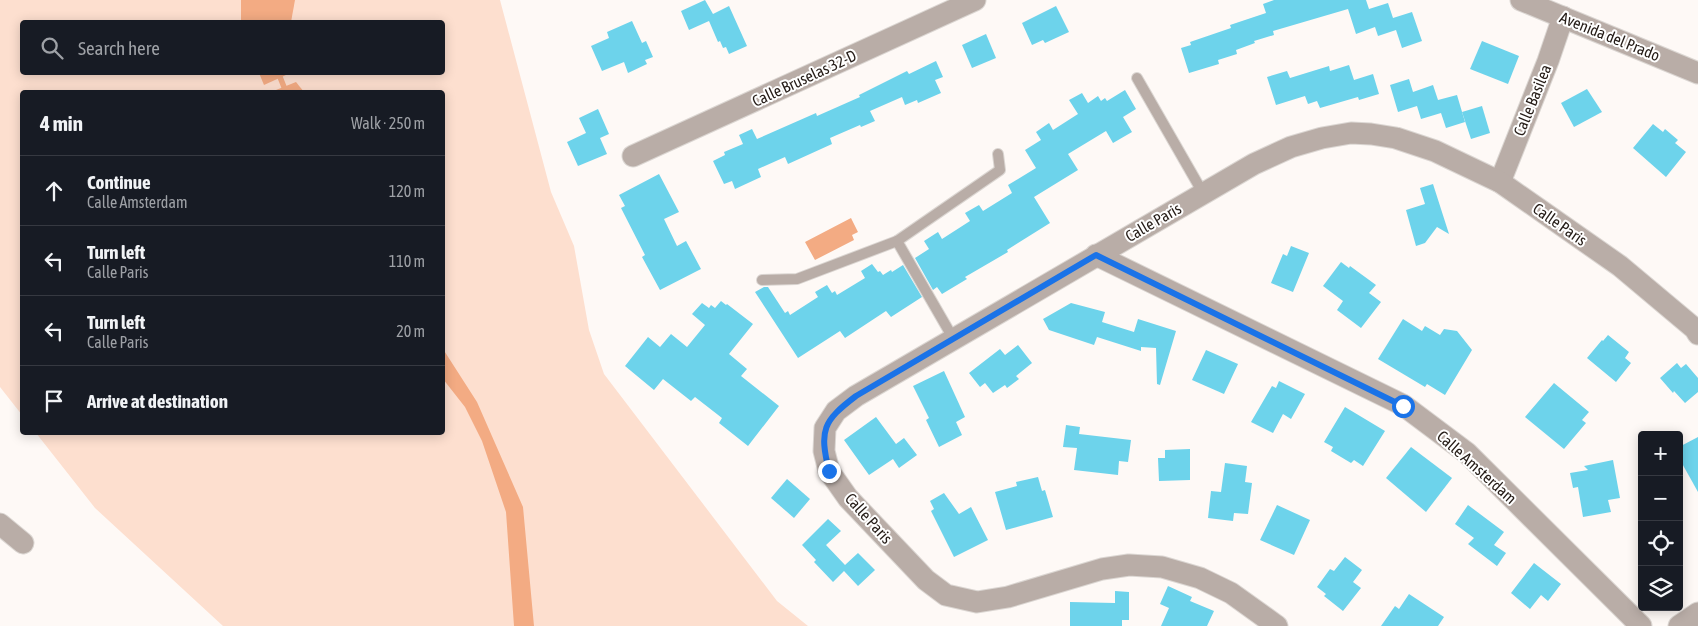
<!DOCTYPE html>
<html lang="en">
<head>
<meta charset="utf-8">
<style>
  :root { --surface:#171b24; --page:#20242c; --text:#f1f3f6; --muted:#9ea1a6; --line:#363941 }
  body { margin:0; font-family:"Asap Condensed",sans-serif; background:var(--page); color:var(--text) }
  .controls { position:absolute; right:15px; bottom:15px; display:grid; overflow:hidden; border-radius:5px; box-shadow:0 2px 12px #0003 }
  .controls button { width:45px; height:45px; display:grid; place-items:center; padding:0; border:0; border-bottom:1px solid var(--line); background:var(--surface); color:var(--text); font:25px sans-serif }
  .stop { position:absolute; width:15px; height:15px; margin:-11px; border:4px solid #1a73e8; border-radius:50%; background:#fff }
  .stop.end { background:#1a73e8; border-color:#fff; box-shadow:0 1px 5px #0008 }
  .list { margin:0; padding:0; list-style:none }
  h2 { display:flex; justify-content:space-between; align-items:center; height:65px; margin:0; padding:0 20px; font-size:21px }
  h2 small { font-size:16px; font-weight:400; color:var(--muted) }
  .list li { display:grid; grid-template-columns:32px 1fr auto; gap:15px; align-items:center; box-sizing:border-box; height:70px; padding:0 20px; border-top:1px solid var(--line) }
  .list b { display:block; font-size:19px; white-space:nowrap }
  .list p { margin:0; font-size:16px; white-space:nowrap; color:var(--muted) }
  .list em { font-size:16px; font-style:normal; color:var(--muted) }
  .icon { flex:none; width:28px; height:28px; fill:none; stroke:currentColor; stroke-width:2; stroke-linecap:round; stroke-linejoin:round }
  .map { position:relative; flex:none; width:1698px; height:626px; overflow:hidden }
  .search { position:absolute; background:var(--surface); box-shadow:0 2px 12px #0003; left:20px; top:20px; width:425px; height:55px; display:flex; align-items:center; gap:12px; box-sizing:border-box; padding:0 18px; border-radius:5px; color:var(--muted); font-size:19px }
  .panel { position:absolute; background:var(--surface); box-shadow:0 2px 12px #0003; left:20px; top:90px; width:425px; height:345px; border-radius:5px }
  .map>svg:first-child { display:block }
  .green { fill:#fddfcf; fill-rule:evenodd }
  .water { fill:#f3ab83 }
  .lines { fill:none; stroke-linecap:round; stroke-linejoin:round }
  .stream { stroke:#f3ab83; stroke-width:5.5 }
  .building { fill:#6dd3eb }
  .service-casing { stroke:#dbd6d2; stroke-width:12 }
  .minor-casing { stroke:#dbd6d2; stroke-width:23 }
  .service { stroke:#b9ada7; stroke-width:10 }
  .minor { stroke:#b9ada7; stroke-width:21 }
  .route { stroke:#1a73e8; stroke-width:6 }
  .labels { text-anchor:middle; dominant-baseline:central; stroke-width:4; stroke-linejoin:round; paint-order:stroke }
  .street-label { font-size:16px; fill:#251c17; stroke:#fff }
</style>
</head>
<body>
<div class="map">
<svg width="1698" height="626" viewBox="0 0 1698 626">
  <rect width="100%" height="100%" fill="#fef9f6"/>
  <!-- green -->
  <path class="green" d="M0,0H500L551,192L574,246L589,330L604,374L777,601L808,626H223L95,508L36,433L442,432V92H22V415L0,387ZM22,22H442V72H22Z"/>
  <!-- water -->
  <g class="water">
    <path d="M241,0H295L291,22H241Z"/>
    <path d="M259,73H286V75L264,85Z"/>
    <path d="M296,82L304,92H271Z"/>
    <path d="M851,218L858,232L852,235L854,240L815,260L805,242Z"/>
    <path d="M443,349L477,402L523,507L534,626H514L506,512L482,441L465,407L443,379Z"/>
  </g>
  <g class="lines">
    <!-- stream -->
    <path class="stream" d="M278,72L286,92"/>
  </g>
  <!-- building -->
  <g class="building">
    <path d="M705,0L713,14L729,6L747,46L729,54L726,47L723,48L720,41L718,42L709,21L689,30L681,11Z"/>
    <path d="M1274,0H1366L1369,9L1388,3L1393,18L1412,12L1422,41L1402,48L1396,30L1378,36L1375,27L1356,34L1348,9L1273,31L1274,35L1254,41L1255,43L1236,50L1237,54L1218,60L1219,64L1189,73L1181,48L1191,45L1190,42L1231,28L1230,25L1266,13L1263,4Z"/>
    <path d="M1056,6L1069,32L1045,43L1043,40L1032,45L1022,23Z"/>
    <path d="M632,21L642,43L646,41L653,57L645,60L647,64L628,73L624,62L602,71L591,46L609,38L607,32Z"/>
    <path d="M986,34L996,58L972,68L962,45Z"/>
    <path d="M1482,41L1519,56L1508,84L1470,69Z"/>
    <path d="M936,61L943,77L935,80L941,93L918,103L917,100L905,105L902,97L870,111L875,121L861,127L860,125L830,138L832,144L788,164L785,157L758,169L761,177L735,189L732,181L724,184L713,161L725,155L724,152L743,144L739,135L752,129L757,139L816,113L817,116L860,97L859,95L907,71L909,74Z"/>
    <path d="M1349,65L1354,80L1373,74L1379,94L1359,100L1358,97L1320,108L1317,101L1308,104L1305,96L1276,105L1267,77L1287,71L1290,78L1329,66L1330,71Z"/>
    <path d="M1409,79L1413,92L1433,85L1438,100L1457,95L1465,122L1446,128L1441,113L1421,119L1417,106L1398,112L1390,85Z"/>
    <path d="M1587,89L1602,112L1574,127L1561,103Z"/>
    <path d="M1125,90L1136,109L1123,117L1132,132L1113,143L1106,131L1068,154L1078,170L1034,197L1050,223L1007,250L1008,252L965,277L967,279L942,294L937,287L933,290L915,258L929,249L924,241L938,232L942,239L970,221L965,213L979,205L983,211L1012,193L1008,185L1036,168L1025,150L1041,140L1036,132L1049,123L1053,130L1078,114L1069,100L1082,93L1088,103L1098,96L1101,101L1105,98L1107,101Z"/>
    <path d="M1482,106L1490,133L1471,139L1462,112Z"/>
    <path d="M598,109L609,134L600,138L607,154L578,166L567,142L586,133L579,118Z"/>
    <path d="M1653,124L1663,132L1665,129L1678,140L1675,143L1686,152L1666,177L1633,148Z"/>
    <path d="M659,174L679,212L664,219L677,246L686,241L701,269L660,290L642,257L645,255L621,208L625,206L619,195Z"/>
    <path d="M1433,184L1449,234L1437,227L1425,243L1416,246L1406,210L1425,204L1420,188Z"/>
    <path d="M1291,246L1309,253L1293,292L1271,283L1283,254L1287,256Z"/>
    <path d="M1341,262L1349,268L1350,266L1376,285L1369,293L1381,302L1361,328L1337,310L1343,301L1323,286Z"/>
    <path d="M872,264L878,272L880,271L883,275L891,270L892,272L903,265L922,297L891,317L886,311L845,338L840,331L798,358L755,292L764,287H768L785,313L788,311L790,315L818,297L815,292L827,285L832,293L835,291L837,295L865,278L861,271Z"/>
    <path d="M721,301L726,305L727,304L753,324L729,354L747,369L741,376L779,406L748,446L719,423L722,418L695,397L691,401L663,379L654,390L625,366L648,337L660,347L671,334L687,347L705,325L692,314L702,303L709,308L711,305L715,308Z"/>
    <path d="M1071,303L1105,312L1102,322L1134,332L1138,319L1176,331L1160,385L1157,384L1156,348L1141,347V351L1097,337L1094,345L1049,330L1043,319Z"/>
    <path d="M1403,319L1422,331L1425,326L1440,335L1444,329L1457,331L1472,350L1445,395L1427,384L1425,387L1378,359Z"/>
    <path d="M1608,335L1629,352L1625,358L1631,363L1616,382L1587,358L1602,340L1603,341Z"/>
    <path d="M1018,345L1032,363L1016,376L1019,379L1007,388L1005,385L993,393L985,383L980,387L969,373L1000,349L1005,355Z"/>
    <path d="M1206,350L1238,364L1224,394L1192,380Z"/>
    <path d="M1677,363L1681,368L1686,364L1698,378V392L1685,403L1674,391L1673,393L1660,378Z"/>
    <path d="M944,371L965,417L956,422L962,435L939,447L926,420L929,418L913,386Z"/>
    <path d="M1279,381L1305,394L1291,419L1283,414L1273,433L1251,422L1272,386L1276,388Z"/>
    <path d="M1554,383L1589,412L1582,420L1586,423L1564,449L1525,417Z"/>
    <path d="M1345,407L1385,431L1363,466L1354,460L1351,463L1331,451L1333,447L1324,442Z"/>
    <path d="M876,417L896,444L904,438L917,455L899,468L893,459L869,475L844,440Z"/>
    <path d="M1066,425L1080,427L1079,434L1131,440L1128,462L1119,461L1118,475L1074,470L1077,448L1063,447Z"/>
    <path d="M1698,437V492L1679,458V447Z"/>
    <path d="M1411,447L1452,478L1426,512L1386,478Z"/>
    <path d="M1190,449V480L1159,481L1158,458H1165V450Z"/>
    <path d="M1613,460L1620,498L1608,500L1611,512L1583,517L1578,487L1573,488L1570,473L1588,470L1584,466Z"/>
    <path d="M1225,463L1247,466L1245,482L1252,483L1248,514L1234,513L1233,521L1208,518L1211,491L1221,492Z"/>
    <path d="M1038,477L1042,491L1045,490L1053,517L1006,530L995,492L1017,486L1016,482Z"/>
    <path d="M787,479L810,499L794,518L771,498Z"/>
    <path d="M944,493L959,514L971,507L988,540L954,557L931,511L934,509L930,501Z"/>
    <path d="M1277,505L1310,520L1294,555L1260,540Z"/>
    <path d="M1468,505L1504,532L1494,545L1506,553L1497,566L1468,544L1474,538L1455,524Z"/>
    <path d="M828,519L841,531L826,545L845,565L858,553L875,570L858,586L844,571L833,582L814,562L816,560L802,545Z"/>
    <path d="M1345,557L1362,570L1353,582L1361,588L1343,611L1324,596L1326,594L1317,587L1330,569L1334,571Z"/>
    <path d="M1534,563L1561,584L1548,601L1541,595L1530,609L1511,593Z"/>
    <path d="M1168,586L1192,597L1190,601L1214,611L1207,626H1161L1169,608L1160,604Z"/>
    <path d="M1115,591L1129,592V620H1122V626H1070V602L1115,603Z"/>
    <path d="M1409,594L1444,617L1438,626H1381L1395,606L1399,609Z"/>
  </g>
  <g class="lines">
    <!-- service casing -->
    <g class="service-casing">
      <g id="service">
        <path d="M1137,78L1203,193"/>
        <path d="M897,241L953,338"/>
        <path d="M762,280L797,279L897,241L1000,170L998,154"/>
      </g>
    </g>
    <!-- minor casing -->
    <g class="minor-casing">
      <g id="minor">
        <path d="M1521,0L1698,73"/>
        <path d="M633,156L975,0"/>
        <path d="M1500,182L1548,61L1563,17"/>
        <path d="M1096,255L1403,405L1467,453L1641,626"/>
        <path d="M0,524L23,543"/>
        <path d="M1277,626L1231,593L1200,578L1162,567L1129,565L1102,569L1008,597L977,602L946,595L926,580L848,498L829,471L824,451L825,428L836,411L856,396L1254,164L1291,147L1322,138L1351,133L1371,134L1396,138L1435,151L1500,182L1620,266L1695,329L1698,334"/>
        <path d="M1679,626L1698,613"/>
      </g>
    </g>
    <!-- service -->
    <use href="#service" class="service"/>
    <!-- minor -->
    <use href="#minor" class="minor"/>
  </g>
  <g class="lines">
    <!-- route -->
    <path class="route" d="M829,471C819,430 823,421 856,396L1096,255L1403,406"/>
  </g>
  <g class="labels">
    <!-- street labels -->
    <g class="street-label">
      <text transform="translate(1610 36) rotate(22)">Avenida del Prado</text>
      <text transform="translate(804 78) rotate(-25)">Calle Bruselas 32-D</text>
      <text transform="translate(1532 100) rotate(-68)">Calle Basilea</text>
      <text transform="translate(1153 222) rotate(-30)">Calle Paris</text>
      <text transform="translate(1560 224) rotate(35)">Calle Paris</text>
      <text transform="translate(1477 467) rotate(42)">Calle Amsterdam</text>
      <text transform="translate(869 518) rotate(48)">Calle Paris</text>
    </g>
  </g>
</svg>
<div class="controls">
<button>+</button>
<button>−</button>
<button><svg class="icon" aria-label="locate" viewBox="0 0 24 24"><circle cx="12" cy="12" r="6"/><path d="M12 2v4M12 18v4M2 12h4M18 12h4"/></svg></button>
<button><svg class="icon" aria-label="layers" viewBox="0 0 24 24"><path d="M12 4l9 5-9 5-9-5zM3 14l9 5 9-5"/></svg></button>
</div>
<div class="stop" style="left:1403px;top:406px"></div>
<div class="stop end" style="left:829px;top:471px"></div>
<div class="search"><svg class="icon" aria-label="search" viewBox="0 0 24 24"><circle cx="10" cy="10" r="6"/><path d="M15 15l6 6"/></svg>Search here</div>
<section class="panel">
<h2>4 min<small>Walk · 250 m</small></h2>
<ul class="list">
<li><svg class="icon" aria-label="ahead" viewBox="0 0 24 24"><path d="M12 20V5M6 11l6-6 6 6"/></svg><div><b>Continue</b><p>Calle Amsterdam</p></div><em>120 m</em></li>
<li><svg class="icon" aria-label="left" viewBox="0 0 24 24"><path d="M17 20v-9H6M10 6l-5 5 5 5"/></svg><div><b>Turn left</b><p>Calle Paris</p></div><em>110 m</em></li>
<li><svg class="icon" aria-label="left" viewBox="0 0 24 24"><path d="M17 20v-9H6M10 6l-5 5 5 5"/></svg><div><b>Turn left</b><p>Calle Paris</p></div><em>20 m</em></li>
<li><svg class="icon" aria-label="arrive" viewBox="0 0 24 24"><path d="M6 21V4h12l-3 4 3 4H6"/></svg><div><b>Arrive at destination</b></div></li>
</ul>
</section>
</div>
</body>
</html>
